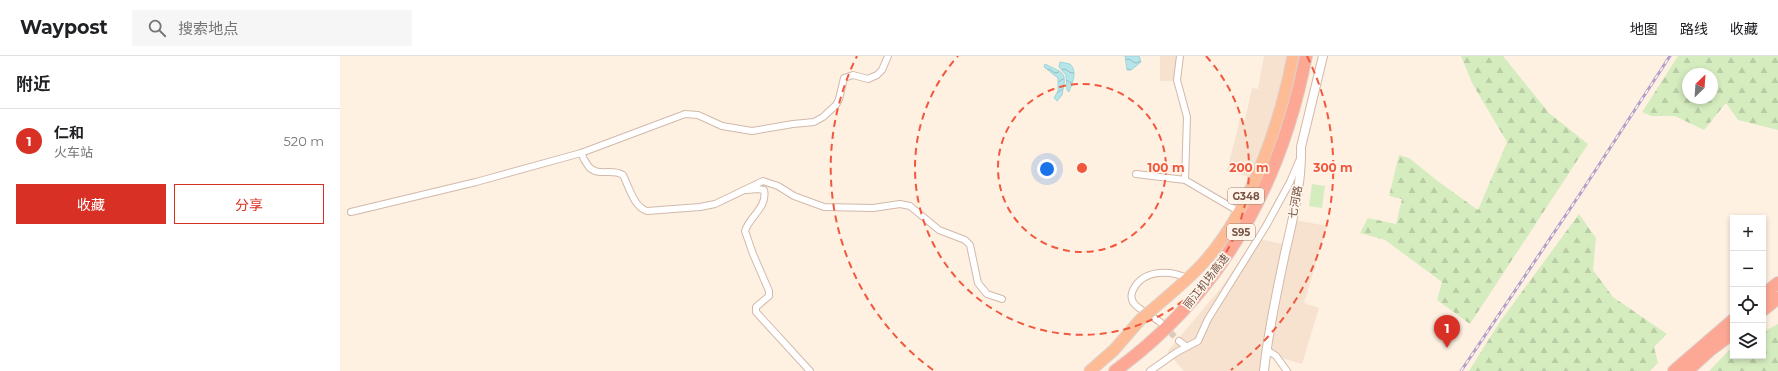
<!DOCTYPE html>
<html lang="zh">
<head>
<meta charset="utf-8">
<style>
  :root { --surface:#fff; --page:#f6f6f6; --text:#202124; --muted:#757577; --line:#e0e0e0; --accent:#d93025 }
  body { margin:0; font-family:Montserrat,"Noto Sans SC",sans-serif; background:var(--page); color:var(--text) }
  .controls { position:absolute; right:12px; bottom:12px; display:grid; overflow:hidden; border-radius:0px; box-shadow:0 2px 6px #0003 }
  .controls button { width:36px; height:36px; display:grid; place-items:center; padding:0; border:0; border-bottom:1px solid var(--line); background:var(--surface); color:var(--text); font:20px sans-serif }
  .compass { position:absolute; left:1342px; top:12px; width:36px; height:36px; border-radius:50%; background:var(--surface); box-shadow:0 2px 6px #0003; rotate:25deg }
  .you { position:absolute; left:707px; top:113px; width:14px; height:14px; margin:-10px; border:3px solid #fff; border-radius:50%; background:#1a73e8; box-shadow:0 0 0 6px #1a73e833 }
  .badge { display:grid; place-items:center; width:26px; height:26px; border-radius:50%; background:var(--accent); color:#fff; font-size:13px; font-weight:700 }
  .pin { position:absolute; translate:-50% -33px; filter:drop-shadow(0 1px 2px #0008) }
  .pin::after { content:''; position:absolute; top:21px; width:14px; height:12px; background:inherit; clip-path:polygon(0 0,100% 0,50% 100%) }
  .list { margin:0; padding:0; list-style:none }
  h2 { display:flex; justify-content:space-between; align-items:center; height:52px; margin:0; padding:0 16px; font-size:17px }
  h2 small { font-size:13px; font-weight:400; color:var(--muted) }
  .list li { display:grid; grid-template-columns:26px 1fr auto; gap:12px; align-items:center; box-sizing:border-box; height:64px; padding:0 16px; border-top:1px solid var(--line) }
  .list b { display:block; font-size:15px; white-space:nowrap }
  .list p { margin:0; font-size:13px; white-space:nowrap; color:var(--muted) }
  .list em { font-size:13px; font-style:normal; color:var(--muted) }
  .actions { display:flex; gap:8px; padding:12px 16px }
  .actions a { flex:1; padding:9px 0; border:1px solid var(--accent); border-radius:0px; text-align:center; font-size:14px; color:var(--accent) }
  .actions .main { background:var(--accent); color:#fff }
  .icon { flex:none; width:22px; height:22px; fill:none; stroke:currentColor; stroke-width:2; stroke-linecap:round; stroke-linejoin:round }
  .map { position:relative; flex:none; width:1438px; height:315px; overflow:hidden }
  header { display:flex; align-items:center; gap:24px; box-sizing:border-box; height:56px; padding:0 20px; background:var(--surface); border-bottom:1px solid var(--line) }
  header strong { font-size:19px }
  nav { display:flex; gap:22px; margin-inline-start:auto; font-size:14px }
  .search { width:280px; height:36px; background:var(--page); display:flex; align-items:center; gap:10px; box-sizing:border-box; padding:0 14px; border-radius:0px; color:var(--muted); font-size:15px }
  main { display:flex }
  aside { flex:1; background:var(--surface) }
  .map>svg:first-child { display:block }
  .residential { fill:#f6e2cf }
  .forest { fill:url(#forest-firs); fill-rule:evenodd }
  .garden { fill:#d5ecbf }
  .water { fill:url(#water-waves); stroke:#9ad6db }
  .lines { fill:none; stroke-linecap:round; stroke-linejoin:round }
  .minor-tunnel { stroke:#dccabb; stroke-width:6; stroke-dasharray:6 3; stroke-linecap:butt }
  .minor-casing { stroke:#d2b9aa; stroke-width:8 }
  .tertiary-casing { stroke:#d2b9aa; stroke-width:10 }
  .trunk-casing { stroke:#dcd3cf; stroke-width:13 }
  .motorway-casing { stroke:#dcd3cf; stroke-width:14 }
  .minor { stroke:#fff; stroke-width:6 }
  .tertiary { stroke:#fff; stroke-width:8 }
  .trunk { stroke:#febc96; stroke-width:11 }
  .motorway { stroke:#fda894; stroke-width:12 }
  .rail-casing { stroke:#b2a0c8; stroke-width:3 }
  .rail { stroke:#fff5ea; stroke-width:1.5; stroke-dasharray:4.5; stroke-linecap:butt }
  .trunk-bridge-casing { stroke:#dcd3cf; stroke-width:13; stroke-linecap:butt }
  .trunk-bridge { stroke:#febc96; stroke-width:11 }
  .ring { fill:none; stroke:#f1583d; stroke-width:2; stroke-dasharray:7 5 }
  .labels { text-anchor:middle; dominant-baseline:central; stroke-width:3.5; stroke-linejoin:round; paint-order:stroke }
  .shield { fill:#fff5ea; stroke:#a08477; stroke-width:1 }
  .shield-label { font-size:10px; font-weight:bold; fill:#775446 }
  .street-label { font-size:11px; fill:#775446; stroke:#fff5ea }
  .centre { fill:#f1583d; stroke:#fff5ea; stroke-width:2 }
  .ring-label { font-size:12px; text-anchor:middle; font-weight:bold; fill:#f1583d; stroke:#fff5ea; stroke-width:3.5; stroke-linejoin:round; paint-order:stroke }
</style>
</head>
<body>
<header>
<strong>Waypost</strong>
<div class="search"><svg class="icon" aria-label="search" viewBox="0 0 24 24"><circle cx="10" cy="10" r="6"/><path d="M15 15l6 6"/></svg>搜索地点</div>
<nav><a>地图</a><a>路线</a><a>收藏</a></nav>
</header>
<main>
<aside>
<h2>附近<small></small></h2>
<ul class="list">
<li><span class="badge">1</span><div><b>仁和</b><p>火车站</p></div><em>520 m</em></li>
</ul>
<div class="actions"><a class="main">收藏</a><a>分享</a></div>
</aside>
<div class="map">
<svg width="1438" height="315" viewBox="0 0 1438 315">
  <defs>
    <pattern id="forest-firs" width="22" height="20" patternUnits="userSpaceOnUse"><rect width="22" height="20" fill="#d5ecbf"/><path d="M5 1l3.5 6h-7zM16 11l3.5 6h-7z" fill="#bacca6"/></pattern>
    <pattern id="water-waves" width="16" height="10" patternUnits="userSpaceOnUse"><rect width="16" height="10" fill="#b5e5e9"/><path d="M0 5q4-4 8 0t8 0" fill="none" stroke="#98bcbf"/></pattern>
  </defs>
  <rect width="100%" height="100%" fill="#fef1e2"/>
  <!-- residential -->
  <g class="residential">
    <path d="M820,0H843L838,25H820Z"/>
    <path d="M924,0H948L943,33L924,95L912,122L887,114L900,64H905L912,32L918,33Z"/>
    <path d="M950,163L987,170L964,247L979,252L962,308L925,297L921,315H844L827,296L881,232L915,182L943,188Z"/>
  </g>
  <!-- forest -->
  <g class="forest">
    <path d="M1121,0H1163L1209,57L1248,88L1130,268L1097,244L1102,226L1045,184L1020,177L1028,162L1056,168L1062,143L1049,140L1059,99L1069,102L1099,126L1138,154L1167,86L1132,27Z"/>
    <path d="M1338,0H1438V74L1398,64L1386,47L1364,74L1335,60H1311L1302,56ZM1348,18H1372V42H1348Z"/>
    <path d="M1239,158L1256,182L1253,214L1273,241L1327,278L1314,291L1318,307L1310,315H1129L1159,267Z"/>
    <path d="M1438,268V315H1369L1393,290V300H1423V276Z"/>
  </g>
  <!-- garden -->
  <path class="garden" d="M972,128L985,130L982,152L969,150Z"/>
  <!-- water -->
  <g class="water">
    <path d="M785,0H799L801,6L791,14H787Z"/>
    <path d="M720,6L730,8C738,16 732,27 729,36L727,34L726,19L719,11Z"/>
    <path d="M705,8C725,18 727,15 722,39L717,45L714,42L718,35V22L704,11Z"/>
  </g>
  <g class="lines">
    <!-- minor-tunnel -->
    <path class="minor-tunnel" d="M824,270L839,285"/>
    <!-- minor casing -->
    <g class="minor-casing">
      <g id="minor">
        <path d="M840,0L837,24L847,61L845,124"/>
        <path d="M241,97C243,102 246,107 249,111C258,121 272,112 283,119C289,131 294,151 307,155L360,151L375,148L423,125L438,130L454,140L484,151L533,152L560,148L570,150L599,174L625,184L630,189L638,227L647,238L662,243"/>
        <path d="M796,118L845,124L898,155"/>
        <path d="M407,134L418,133L424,134C428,151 409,161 405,175L413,198L429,235V240L416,251V256L470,315"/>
        <path d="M11,156L136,126L241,97L345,58L358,59L382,70L412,75L453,68L474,66L483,61L496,49L499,43L504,22L513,19L528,23L537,19L542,14L548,0"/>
        <path d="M820,266C812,260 798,254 793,246C791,242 791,238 793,234C803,213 830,214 847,222"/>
        <path d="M839,285L847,291"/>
        <path d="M927,294L936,300L947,315"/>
        <path d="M810,315L837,296L858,285L868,263L926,170L950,126L959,105"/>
      </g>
    </g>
    <!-- tertiary casing -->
    <g class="tertiary-casing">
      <path id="tertiary" d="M924,315C928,275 937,236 945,197C953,163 962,126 961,91L983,0"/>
    </g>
    <!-- trunk casing -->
    <g class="trunk-casing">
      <g id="trunk">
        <path d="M813,253C830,238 849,223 865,205C911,153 940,68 953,0"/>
        <path d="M750,315L774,294L800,264"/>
      </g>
    </g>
    <!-- motorway casing -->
    <g class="motorway-casing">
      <g id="motorway">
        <path d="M1423,239L1438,227"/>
        <path d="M1423,254L1438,242"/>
        <path d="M775,315C882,237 941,128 966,0"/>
        <path d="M1334,315L1393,264"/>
        <path d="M1347,315L1369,295L1393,277"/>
      </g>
    </g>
    <!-- minor -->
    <use href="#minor" class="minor"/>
    <!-- tertiary -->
    <use href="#tertiary" class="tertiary"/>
    <!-- trunk -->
    <use href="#trunk" class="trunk"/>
    <!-- motorway -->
    <use href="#motorway" class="motorway"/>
    <!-- rail casing -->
    <g class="rail-casing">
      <path id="rail" d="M1121,315L1240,138L1330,0"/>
    </g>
    <!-- rail -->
    <use href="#rail" class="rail"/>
    <!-- trunk-bridge casing -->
    <g class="trunk-bridge-casing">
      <path id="trunk-bridge" d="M800,264L813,253"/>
    </g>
    <!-- trunk-bridge -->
    <use href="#trunk-bridge" class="trunk-bridge"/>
  </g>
  <!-- distance rings -->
  <g class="ring">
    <circle cx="742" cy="112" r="84"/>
    <path d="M866 0A167 167 0 1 1 618 0"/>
    <path d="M593 314A251 251 0 0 1 517 0M967 0A251 251 0 0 1 891 314"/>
  </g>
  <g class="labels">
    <!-- shield labels -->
    <g class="shield">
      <rect x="888" y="132" width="36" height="16" rx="3"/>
      <rect x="887" y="168" width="28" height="16" rx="3"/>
    </g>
    <g class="shield-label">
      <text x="906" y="140">G348</text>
      <text x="901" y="176">S95</text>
    </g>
    <!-- street labels -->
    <g class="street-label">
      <text transform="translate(955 146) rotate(-80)">七河路</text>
      <text transform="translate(866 225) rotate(-52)">丽江机场高速</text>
    </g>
  </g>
  <circle cx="742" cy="112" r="6" class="centre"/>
  <g class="ring-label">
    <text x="826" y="116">100 m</text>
    <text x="909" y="116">200 m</text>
    <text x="993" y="116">300 m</text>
  </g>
</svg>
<div class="controls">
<button>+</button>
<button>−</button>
<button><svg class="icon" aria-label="locate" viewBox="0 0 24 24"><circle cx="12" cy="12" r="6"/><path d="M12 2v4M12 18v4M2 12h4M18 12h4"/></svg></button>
<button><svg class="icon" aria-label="layers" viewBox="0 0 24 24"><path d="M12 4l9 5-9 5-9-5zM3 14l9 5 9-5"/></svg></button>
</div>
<svg class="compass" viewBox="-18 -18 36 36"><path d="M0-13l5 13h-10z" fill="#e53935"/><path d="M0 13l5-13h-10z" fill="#757577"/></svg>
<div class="you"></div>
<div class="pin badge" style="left:1107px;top:292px">1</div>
</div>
</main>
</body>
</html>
